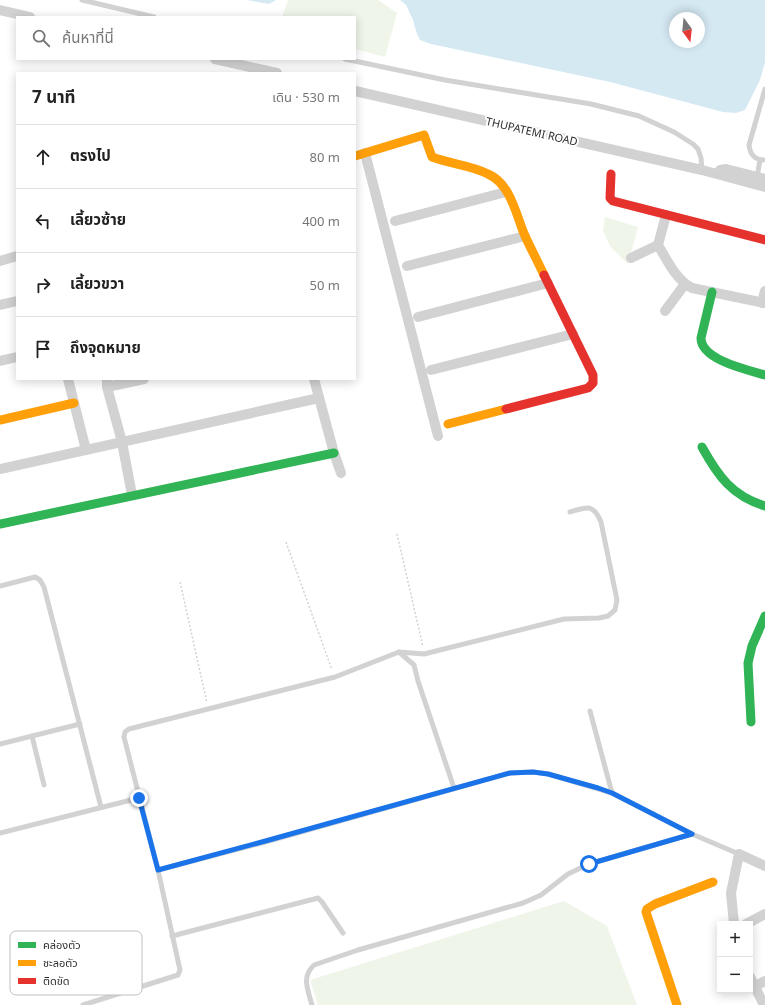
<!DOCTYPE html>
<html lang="th">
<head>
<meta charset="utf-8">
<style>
  :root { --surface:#fff; --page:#f2f2f2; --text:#222; --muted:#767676; --line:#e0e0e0 }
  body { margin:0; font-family:"Noto Sans","Noto Sans Thai",sans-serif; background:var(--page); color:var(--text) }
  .controls { position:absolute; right:12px; bottom:12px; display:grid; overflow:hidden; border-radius:0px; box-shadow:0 2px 10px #0003 }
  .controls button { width:36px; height:36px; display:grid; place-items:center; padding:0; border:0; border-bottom:1px solid var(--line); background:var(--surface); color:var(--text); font:20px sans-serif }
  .compass { position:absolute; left:669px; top:12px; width:36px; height:36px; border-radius:50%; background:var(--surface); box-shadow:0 2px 10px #0003; rotate:165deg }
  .stop { position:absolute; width:12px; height:12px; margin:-9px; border:3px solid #1a73e8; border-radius:50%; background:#fff }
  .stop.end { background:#1a73e8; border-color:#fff; box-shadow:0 1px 4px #0008 }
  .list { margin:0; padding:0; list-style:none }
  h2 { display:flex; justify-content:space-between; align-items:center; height:52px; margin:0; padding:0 16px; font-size:17px }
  h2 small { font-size:13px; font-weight:400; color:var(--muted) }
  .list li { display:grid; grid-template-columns:26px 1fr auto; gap:12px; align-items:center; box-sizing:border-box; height:64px; padding:0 16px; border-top:1px solid var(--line) }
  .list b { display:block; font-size:15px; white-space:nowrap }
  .list em { font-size:13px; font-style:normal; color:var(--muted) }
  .icon { flex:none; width:22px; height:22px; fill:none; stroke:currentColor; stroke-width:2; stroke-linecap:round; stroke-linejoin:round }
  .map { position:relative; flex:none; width:765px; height:1005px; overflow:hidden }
  .search { position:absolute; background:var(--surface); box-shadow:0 2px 10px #0003; left:16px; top:16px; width:340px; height:44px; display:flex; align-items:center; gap:10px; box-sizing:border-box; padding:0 14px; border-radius:0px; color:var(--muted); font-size:15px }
  .panel { position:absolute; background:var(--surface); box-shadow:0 2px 10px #0003; left:16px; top:72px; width:340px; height:308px; border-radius:0px }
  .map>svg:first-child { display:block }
  .green { fill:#f0f5ea }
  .water { fill:#d5e9f3; fill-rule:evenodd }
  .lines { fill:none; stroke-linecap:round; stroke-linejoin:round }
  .path { stroke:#d2d2d2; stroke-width:1.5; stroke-dasharray:2 2; stroke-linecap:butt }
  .lane { stroke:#d2d2d2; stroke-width:5 }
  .street { stroke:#d2d2d2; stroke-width:10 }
  .fast { stroke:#30b455; stroke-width:9 }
  .slow { stroke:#ff9f0a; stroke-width:9 }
  .jam { stroke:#e5322d; stroke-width:9 }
  .route { stroke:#1a73e8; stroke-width:5 }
  .labels { text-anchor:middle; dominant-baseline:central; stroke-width:4; stroke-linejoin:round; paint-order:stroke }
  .street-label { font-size:11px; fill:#2d2d2d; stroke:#fff }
  .key { fill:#fff; stroke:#c0c0c0; stroke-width:1 }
  .key-label { font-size:11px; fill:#2d2d2d }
</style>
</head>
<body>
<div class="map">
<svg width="765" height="1005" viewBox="0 0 765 1005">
  <rect width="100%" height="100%" fill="#fff"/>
  <!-- green -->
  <g class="green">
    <path d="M288,0H378L397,13L385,57L355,49V17H282Z"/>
    <path d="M605,217L638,227L628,264L610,246L603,231Z"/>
    <path d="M564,901L607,926L637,1005H318L310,980Z"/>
  </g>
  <!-- water -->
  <g class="water">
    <path d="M247,0H276L269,4Z"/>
    <path d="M400,0H765V62L760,80L745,110L736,113L723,112L610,82L431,44L420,40L417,34L413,20L406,5ZM675,18H699V42H675Z"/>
  </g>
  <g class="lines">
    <!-- path -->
    <g class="path">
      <path d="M397,534L423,647"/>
      <path d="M286,542L332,670"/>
      <path d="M180,582L207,703"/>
    </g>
    <!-- lane -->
    <g class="lane">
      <path d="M82,0L154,17"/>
      <path d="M345,59L445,80L591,104L639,116L674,132L693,144L698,149L701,158L702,170"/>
      <path d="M765,89L749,145C750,154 754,160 765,160"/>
      <path d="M757,177L760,160"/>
      <path d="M0,586L35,577L40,580L44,587L101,807"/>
      <path d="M590,711L612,793"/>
      <path d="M32,736L44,785"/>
      <path d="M0,744L80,724"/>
      <path d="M454,788L418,681L414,665L399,652L424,654L564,619L599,618L608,616L615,610L617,600L601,522C593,503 587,507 570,512"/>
      <path d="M0,833L139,798"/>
      <path d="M158,870L269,841L510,773L533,772L548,774L612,793L692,834L739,854"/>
      <path d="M172,936L318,898L322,902L343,933"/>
      <path d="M83,1005L178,975L180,970L158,870L124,737L125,732L129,729L335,677L399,652"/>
      <path d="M312,1005C308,990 301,977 314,965L358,950L523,903L541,895L568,874L589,864L692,834"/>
    </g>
    <!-- street -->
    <g class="street">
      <path d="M0,10L30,17"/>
      <path d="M215,59L277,73"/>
      <path d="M355,91L702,170L765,187"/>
      <path d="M365,153L438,436"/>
      <path d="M720,170L726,169L765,179"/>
      <path d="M666,215L658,245C667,260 676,280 692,288L765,303"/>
      <path d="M395,221L506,192"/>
      <path d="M631,258L658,245"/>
      <path d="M0,261L17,256"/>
      <path d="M407,266L525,236"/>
      <path d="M762,303L765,291"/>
      <path d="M0,305L17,301"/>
      <path d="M665,311L685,284"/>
      <path d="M418,317L548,283"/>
      <path d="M0,361L17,357"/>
      <path d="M431,370L573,334"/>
      <path d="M68,379L86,450"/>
      <path d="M107,379V387L122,442L132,495"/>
      <path d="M314,379L334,453L341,473"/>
      <path d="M107,387L144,379"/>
      <path d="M0,469L319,398"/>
      <path d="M734,924L731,893L739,854L765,866"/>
      <path d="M746,924L765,914"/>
      <path d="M750,977L764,1005"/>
      <path d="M754,987L765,981"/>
    </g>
    <!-- fast -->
    <g class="fast">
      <path d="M712,292L701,338C701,360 748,370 765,375"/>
      <path d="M702,447C718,476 732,496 765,506"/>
      <path d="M0,524L334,453"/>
      <path d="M751,722L748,663L752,646L765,616"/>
    </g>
    <!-- slow -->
    <g class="slow">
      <path d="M355,156L424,135L432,157C450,164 471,165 488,174C511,184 516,215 525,236C531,249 538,262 544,275"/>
      <path d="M0,420L74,403"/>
      <path d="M448,424L506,409"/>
      <path d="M677,1005L646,912L647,909L655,904L713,882"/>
    </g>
    <!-- jam -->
    <g class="jam">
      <path d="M611,174L610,198L613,201L765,240"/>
      <path d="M506,409L588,388L593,383V375L544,275"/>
    </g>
  </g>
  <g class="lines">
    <!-- route -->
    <path class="route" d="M139,798L158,870L269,840L510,773L533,772L548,774L598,788L612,793L692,834L589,864"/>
  </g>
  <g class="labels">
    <!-- street labels -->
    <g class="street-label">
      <text transform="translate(532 131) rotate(13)">THUPATEMI ROAD</text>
    </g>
  </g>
  <!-- legend -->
  <rect x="10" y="931" width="132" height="64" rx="6" class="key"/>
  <rect x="18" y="942" width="18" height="6" fill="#30b455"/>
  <rect x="18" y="960" width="18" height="6" fill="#ff9f0a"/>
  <rect x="18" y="978" width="18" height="6" fill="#e5322d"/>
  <g class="key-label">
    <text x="43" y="949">คล่องตัว</text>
    <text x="43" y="967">ชะลอตัว</text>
    <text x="43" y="985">ติดขัด</text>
  </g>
</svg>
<div class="controls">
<button>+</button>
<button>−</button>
</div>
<svg class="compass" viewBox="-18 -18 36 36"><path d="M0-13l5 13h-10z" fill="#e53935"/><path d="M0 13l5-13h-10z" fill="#767676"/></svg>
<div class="stop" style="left:589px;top:864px"></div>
<div class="stop end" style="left:139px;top:798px"></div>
<div class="search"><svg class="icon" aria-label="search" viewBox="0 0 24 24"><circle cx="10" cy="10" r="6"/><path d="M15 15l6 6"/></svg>ค้นหาที่นี่</div>
<section class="panel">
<h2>7 นาที<small>เดิน · 530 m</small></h2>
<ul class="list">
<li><svg class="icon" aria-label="ahead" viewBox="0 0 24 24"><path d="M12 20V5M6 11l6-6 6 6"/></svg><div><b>ตรงไป</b></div><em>80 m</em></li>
<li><svg class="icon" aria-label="left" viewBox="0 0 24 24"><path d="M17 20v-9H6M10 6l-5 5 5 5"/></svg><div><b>เลี้ยวซ้าย</b></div><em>400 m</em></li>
<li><svg class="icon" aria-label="right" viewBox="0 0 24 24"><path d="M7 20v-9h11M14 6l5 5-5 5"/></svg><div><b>เลี้ยวขวา</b></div><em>50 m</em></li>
<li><svg class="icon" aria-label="arrive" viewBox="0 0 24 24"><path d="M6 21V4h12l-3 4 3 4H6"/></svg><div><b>ถึงจุดหมาย</b></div></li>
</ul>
</section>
</div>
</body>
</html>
